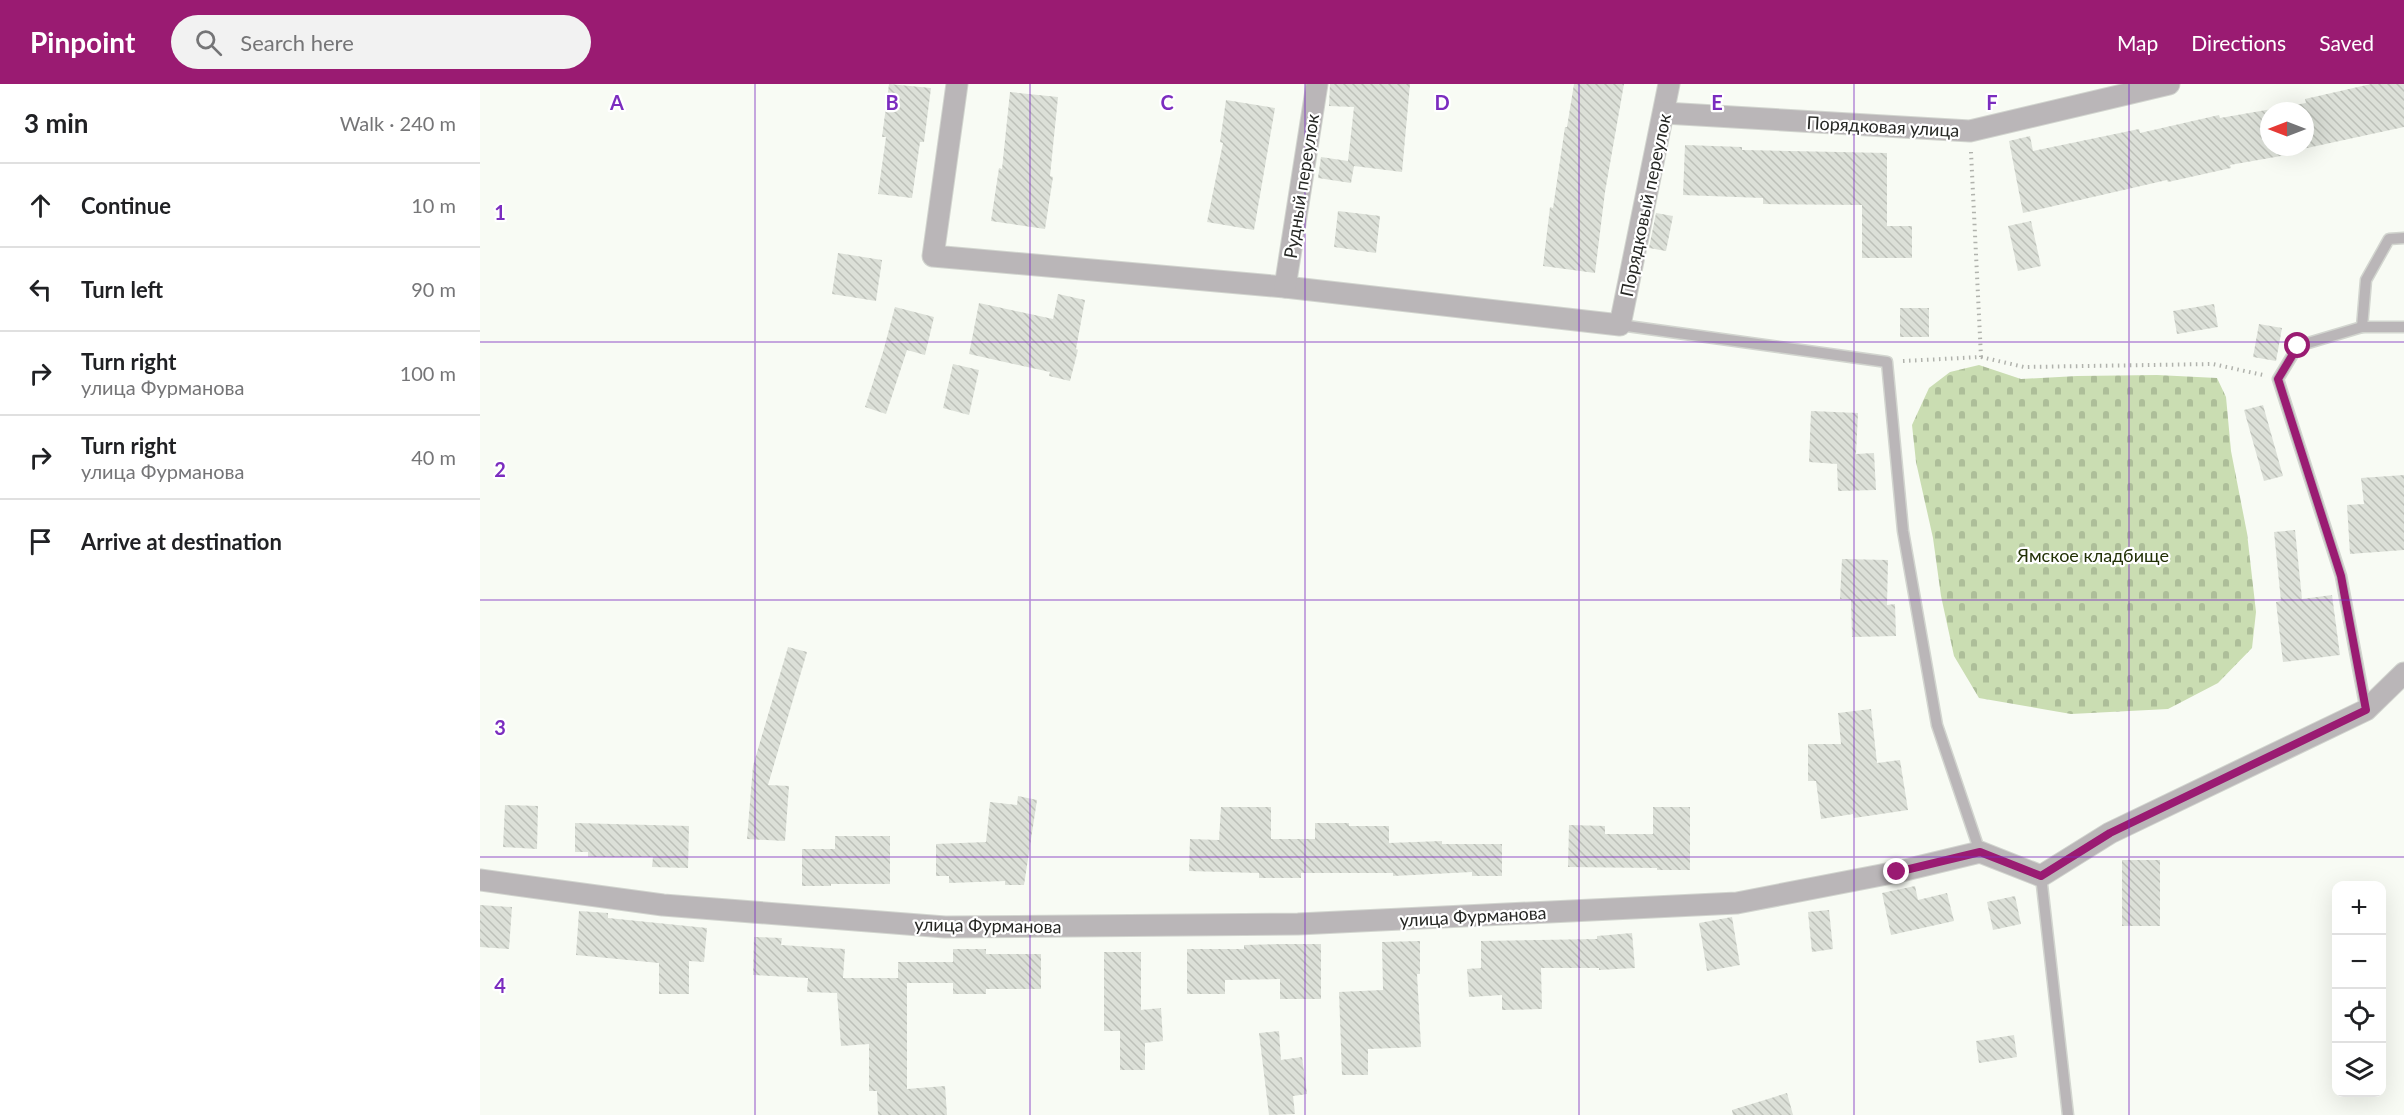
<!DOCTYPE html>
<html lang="en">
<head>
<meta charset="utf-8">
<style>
  :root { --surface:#fff; --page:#f2f2f2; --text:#202124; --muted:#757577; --line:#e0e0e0; --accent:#9a1b72 }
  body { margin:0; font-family:Lato,sans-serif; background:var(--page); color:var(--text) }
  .controls { position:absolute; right:18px; bottom:18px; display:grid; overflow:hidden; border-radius:12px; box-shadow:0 6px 24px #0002 }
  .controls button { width:54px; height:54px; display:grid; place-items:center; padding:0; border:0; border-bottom:2px solid var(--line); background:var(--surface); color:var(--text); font:30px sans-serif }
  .compass { position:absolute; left:1780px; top:18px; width:54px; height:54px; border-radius:50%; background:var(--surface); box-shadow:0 6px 24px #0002; rotate:270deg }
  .stop { position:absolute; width:18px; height:18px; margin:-14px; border:4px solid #9a1b72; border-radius:50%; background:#fff }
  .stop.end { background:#9a1b72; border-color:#fff; box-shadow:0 2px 6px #0008 }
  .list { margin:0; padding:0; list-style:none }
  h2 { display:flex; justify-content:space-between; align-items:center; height:78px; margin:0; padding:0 24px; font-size:26px }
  h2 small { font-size:20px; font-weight:400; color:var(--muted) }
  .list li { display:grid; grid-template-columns:39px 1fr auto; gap:18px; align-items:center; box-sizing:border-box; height:84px; padding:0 24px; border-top:2px solid var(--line) }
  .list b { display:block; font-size:22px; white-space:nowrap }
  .list p { margin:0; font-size:20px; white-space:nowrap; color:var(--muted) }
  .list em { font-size:20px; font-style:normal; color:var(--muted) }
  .icon { flex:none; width:33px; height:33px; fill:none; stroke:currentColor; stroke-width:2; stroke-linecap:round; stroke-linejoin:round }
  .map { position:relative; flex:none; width:1924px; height:1031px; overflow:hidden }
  header { display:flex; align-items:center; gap:36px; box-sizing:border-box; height:84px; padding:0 30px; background:var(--accent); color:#fff }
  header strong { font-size:28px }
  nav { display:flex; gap:33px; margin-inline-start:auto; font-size:21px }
  .search { width:420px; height:54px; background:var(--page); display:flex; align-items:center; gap:15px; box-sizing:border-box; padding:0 21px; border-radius:33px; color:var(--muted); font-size:22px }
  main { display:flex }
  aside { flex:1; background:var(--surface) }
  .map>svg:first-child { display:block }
  .cemetery { fill:url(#cemetery-stones) }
  .building { fill:url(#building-back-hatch); fill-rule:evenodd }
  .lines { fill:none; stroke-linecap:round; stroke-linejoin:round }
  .lane-casing { stroke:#d2d5cf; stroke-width:13 }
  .street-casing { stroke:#d2d5cf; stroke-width:23 }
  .path { stroke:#b1b3ad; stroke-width:4; stroke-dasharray:1.5 4.5; stroke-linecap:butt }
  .lane { stroke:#bab6b8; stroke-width:10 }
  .street { stroke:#bab6b8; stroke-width:21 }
  .route { stroke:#9a1b72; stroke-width:8 }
  .grid { fill:none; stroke:#7b2cbf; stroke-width:1.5; stroke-opacity:0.55 }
  .labels { text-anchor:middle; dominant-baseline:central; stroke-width:4.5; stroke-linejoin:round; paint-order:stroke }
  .street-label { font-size:18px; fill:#262724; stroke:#fff }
  .park-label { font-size:18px; fill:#223106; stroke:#fff }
  .grid-label { font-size:20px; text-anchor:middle; font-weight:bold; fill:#7b2cbf; stroke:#fff; stroke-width:4.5; stroke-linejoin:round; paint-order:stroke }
</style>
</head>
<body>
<header>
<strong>Pinpoint</strong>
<div class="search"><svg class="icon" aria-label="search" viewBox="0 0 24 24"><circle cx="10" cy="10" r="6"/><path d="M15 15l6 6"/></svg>Search here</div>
<nav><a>Map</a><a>Directions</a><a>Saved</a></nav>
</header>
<main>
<aside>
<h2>3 min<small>Walk · 240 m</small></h2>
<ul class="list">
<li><svg class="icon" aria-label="ahead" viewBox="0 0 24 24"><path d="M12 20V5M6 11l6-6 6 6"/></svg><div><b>Continue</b></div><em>10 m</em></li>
<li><svg class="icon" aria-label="left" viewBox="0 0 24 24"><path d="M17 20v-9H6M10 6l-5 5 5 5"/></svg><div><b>Turn left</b></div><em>90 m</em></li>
<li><svg class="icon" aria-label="right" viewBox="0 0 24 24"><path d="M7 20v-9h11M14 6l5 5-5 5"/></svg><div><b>Turn right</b><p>улица Фурманова</p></div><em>100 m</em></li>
<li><svg class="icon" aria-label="right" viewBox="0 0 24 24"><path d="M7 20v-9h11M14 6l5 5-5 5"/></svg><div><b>Turn right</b><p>улица Фурманова</p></div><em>40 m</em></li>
<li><svg class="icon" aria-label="arrive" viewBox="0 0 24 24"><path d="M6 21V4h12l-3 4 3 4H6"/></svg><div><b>Arrive at destination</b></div></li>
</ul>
</aside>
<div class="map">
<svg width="1924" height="1031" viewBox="0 0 1924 1031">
  <defs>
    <pattern id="cemetery-stones" width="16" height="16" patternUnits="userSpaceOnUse" patternTransform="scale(1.5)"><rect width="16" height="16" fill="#caddb2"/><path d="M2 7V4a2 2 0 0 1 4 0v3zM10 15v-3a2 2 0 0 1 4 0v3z" fill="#adbe99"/></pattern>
    <pattern id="building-back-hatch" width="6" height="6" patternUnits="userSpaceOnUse" patternTransform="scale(1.5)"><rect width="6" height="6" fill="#dce0d8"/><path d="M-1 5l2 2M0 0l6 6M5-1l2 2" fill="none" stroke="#bdc0b9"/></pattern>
  </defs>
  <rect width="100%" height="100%" fill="#f8fbf4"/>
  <!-- cemetery -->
  <path class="cemetery" d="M1499,281L1541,295L1597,292L1677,291L1737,294L1746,313L1751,367L1767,449L1776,528L1772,564L1738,599L1688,625L1591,630L1499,614L1474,572L1461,512L1453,454L1436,378L1432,341L1449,304L1470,288Z"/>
  <!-- building -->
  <g class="building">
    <path d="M409,0L451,4L444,58H440L432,114L398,110L406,53H402Z"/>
    <path d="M850,0H930L922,88L874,82L871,99L838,94L841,73L868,77L874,23L849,22Z"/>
    <path d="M1094,0H1144L1125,108L1115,189L1063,182L1070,123L1073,124L1085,43H1087Z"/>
    <path d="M1891,0H1924V43L1818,66V69L1750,81L1751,84L1688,98L1687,96L1543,129L1529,57L1550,52L1553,67L1659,45L1660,49L1739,31L1740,34L1826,19L1825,15ZM1789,27H1825V63H1789Z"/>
    <path d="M530,8L578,13L570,92L573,93L565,145L511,137L519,84L522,85Z"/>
    <path d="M746,16L795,24L774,146L727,138L743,59L740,58Z"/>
    <path d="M1205,61L1262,63V66L1407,69V142H1432V174H1382V121L1283,120V114L1203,111Z"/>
    <path d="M858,127L900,132L896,169L854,163Z"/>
    <path d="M1176,129L1193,132L1186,167L1169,164Z"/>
    <path d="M1551,137L1561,182L1538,187L1528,142Z"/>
    <path d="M358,169L402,176L396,217L352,210Z"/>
    <path d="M578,210L605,216L596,265L598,266L590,297L569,292L570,288L489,270L499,219L573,235Z"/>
    <path d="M1734,220L1738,243L1697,250L1693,227Z"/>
    <path d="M415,223L454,233L445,271L427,266L406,330L385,323L403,268Z"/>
    <rect x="1420" y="224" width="29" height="29"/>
    <path d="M1779,240L1802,244L1796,277L1773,273Z"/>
    <path d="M473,280L499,286L489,331L463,324Z"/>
    <path d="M1783,321L1803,392L1784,397L1764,326Z"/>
    <path d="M1331,327L1378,329L1376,370L1394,369L1396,406L1358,407L1357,380L1329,378Z"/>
    <path d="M1924,391V466L1870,470L1867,421L1884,420L1881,394Z"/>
    <path d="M1815,446L1822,515L1852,511L1860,571L1803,578L1796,518L1801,517L1794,448Z"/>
    <path d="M1362,475L1408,476L1407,521L1415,520L1416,552L1372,553L1371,516L1360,515Z"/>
    <path d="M308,563L327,568L288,701L309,702L305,757L267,755L273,682Z"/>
    <path d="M1391,625L1397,679L1420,676L1428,726L1374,734L1373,730L1341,735L1336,697H1328V660H1361L1358,629Z"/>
    <path d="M538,712L557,716L544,801H525V797L469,799V792H456V760L506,758L510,718L537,721Z"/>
    <path d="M25,721L58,722L57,765L23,763Z"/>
    <path d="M741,723H791V755H835V739H869V742H909V759L962,757V760H1022V792H992V788L913,792V789H821V794H779V789L709,787L710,755L739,756Z"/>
    <path d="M1173,723H1210V786H1177V784L1088,783L1089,741L1125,742V750H1173Z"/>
    <path d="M95,739L209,742L208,784L172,783L173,773H108V768H95Z"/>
    <path d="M355,752H410V800H351V802H322V765H355Z"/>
    <rect x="1642" y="776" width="38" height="66"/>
    <path d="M1435,802L1438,816L1467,809L1474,837L1411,851L1402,809Z"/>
    <path d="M1535,812L1541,840L1513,846L1507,818Z"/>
    <path d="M0,821L32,823L29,865L0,863Z"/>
    <path d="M1349,826L1353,865L1332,868L1328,828Z"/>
    <path d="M99,827L128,829V834L227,844L224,878L209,877V910H179V879L96,871Z"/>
    <path d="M1252,833L1260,881L1227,887L1219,839Z"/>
    <path d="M1152,849L1155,884L1119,886V884H1061L1062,925L1022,926V911L989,913L987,885L1001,884V857L1117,855V852Z"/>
    <path d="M274,853L302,854L301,861L365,865L363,894H418V878H473V865H506V870H561V905H506V910H473V899H427V1005L465,1002L467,1031H398L397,1007H389V960L361,962L357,909L327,908L328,894L273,891Z"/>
    <path d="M940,857V890H937L941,963L888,965V991H862L859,908L903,906L902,858Z"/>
    <path d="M800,860H841V915H800V895L745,896V910H707V865H764V861Z"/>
    <path d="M624,868H661V926L681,924L683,957L665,959V986H640V947H624Z"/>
    <path d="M799,947L801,976L822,973L827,1010L813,1012L815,1030L789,1031L779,949Z"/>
    <path d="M1534,951L1537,973L1499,979L1496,957Z"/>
    <path d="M1307,1009L1313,1031H1253L1252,1026Z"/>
  </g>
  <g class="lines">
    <!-- lane casing -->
    <g class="lane-casing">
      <g id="lane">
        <path d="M1140,241L1407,278L1423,447L1457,641L1500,768"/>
        <path d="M1882,243L1886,196L1909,155L1924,154"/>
        <path d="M1886,626L1861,492L1798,295L1818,262L1882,243H1924"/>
        <path d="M1561,792L1588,1031"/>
      </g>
    </g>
    <!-- street casing -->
    <g class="street-casing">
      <g id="street">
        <path d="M477,0L453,172L805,203L1140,241L1189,0"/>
        <path d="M1184,29L1490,47L1689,0"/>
        <path d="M805,203L837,0"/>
        <path d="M0,796L183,821L465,843L818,840L1257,819L1417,788L1500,768L1561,792L1630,749L1886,626L1924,589"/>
      </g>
    </g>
    <!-- path -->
    <g class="path">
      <path d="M1501,273L1544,283L1733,280L1783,291"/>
      <path d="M1423,277L1501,273L1491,68"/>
    </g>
    <!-- lane -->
    <use href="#lane" class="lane"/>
    <!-- street -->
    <use href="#street" class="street"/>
  </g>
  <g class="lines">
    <!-- route -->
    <path class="route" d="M1417,788L1500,768L1561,792L1630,749L1886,626L1861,492L1798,295L1818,262"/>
  </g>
  <!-- grid -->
  <path class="grid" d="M275,0V1031M550,0V1031M825,0V1031M1099,0V1031M1374,0V1031M1649,0V1031M0,258H1924M0,516H1924M0,773H1924"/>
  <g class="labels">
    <!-- street labels -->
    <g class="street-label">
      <text transform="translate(1403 42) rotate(3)">Порядковая улица</text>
      <text transform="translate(821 102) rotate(-81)">Рудный переулок</text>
      <text transform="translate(1165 121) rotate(-78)">Порядковый переулок</text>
      <text transform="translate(993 832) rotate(-3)">улица Фурманова</text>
      <text transform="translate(508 841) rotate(1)">улица Фурманова</text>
    </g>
    <!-- park labels -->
    <g class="park-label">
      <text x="1613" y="471">Ямское кладбище</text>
    </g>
  </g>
  <g class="grid-label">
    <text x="137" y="26">A</text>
    <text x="412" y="26">B</text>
    <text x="687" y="26">C</text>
    <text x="962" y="26">D</text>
    <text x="1237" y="26">E</text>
    <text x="1512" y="26">F</text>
    <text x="20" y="136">1</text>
    <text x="20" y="393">2</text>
    <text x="20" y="651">3</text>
    <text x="20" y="909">4</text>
  </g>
</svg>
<div class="controls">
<button>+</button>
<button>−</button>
<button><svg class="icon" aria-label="locate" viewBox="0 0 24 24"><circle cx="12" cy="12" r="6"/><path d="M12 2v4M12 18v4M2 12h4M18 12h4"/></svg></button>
<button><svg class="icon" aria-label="layers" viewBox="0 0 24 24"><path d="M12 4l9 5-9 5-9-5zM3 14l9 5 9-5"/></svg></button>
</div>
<svg class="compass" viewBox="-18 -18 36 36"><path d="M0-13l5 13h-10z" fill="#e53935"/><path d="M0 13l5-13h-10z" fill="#757577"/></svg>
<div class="stop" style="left:1818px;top:262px"></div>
<div class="stop end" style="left:1417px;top:788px"></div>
</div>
</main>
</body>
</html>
